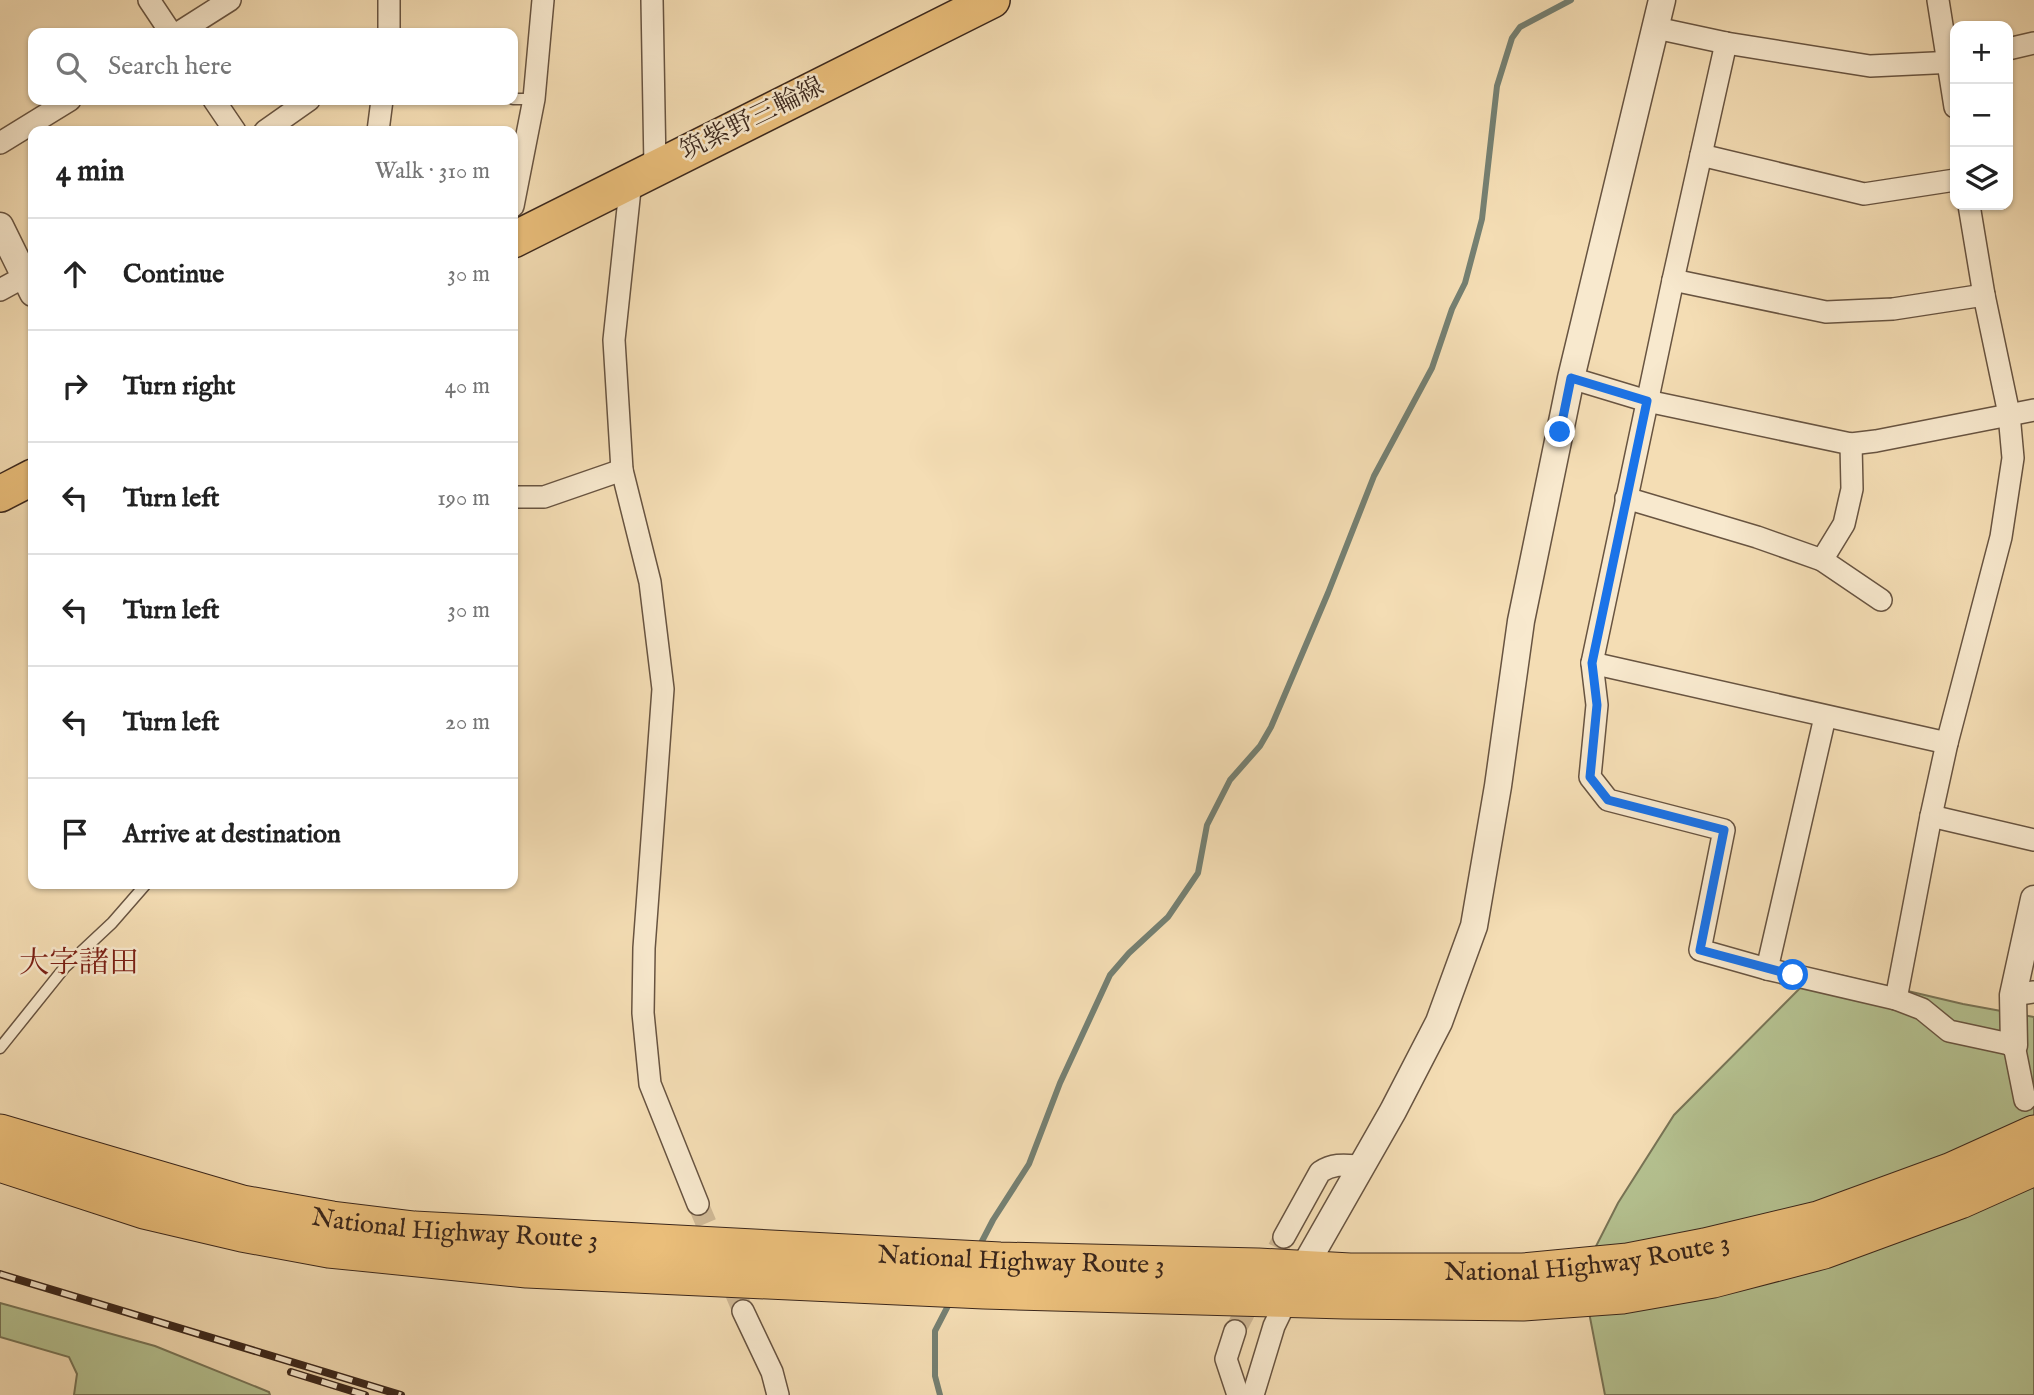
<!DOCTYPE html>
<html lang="en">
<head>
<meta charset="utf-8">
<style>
  :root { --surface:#fff; --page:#f2f2f2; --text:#222; --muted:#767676; --line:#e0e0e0 }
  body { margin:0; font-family:"IM FELL English","Noto Serif JP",serif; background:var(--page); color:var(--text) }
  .controls { position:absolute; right:21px; top:21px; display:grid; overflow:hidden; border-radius:14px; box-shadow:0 2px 5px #0004 }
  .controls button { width:63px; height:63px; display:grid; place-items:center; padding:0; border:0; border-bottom:2px solid var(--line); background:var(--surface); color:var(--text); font:35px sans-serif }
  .stop { position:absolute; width:21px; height:21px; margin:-16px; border:5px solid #1a73e8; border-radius:50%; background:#fff }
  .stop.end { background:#1a73e8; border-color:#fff; box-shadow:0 2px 7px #0008 }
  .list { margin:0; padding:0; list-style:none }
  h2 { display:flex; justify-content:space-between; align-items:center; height:91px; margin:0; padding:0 28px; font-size:30px }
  h2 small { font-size:23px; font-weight:400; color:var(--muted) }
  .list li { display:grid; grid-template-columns:46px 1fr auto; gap:21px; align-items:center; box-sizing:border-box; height:112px; padding:0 28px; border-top:2px solid var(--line) }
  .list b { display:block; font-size:26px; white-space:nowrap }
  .list em { font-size:23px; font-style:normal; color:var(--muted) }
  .icon { flex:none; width:38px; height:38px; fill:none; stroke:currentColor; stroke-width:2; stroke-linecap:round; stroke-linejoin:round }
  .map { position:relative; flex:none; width:2034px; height:1395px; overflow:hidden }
  .search { position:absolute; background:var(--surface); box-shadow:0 2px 5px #0004; left:28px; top:28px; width:490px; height:77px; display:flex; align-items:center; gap:18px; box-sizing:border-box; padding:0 24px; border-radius:14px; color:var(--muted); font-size:26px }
  .panel { position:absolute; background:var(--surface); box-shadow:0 2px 5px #0004; left:28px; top:126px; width:490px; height:763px; border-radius:14px }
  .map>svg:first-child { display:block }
  .green { fill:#b5c291; stroke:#787456; stroke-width:2 }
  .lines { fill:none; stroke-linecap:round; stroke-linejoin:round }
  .stream { stroke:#758072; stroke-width:6 }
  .minor-tunnel { stroke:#cfb895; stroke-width:21; stroke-dasharray:21 10; stroke-linecap:butt }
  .service-casing { stroke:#685441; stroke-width:13 }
  .minor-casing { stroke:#685441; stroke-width:24 }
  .tertiary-casing { stroke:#685441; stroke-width:29 }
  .primary-casing { stroke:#3a261b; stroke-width:38 }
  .trunk-casing { stroke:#3a261b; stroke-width:39 }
  .service { stroke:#f8e9ce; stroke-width:10 }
  .minor { stroke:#f8e9ce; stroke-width:21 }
  .tertiary { stroke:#f8e9ce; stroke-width:26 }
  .primary { stroke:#eabe7a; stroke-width:35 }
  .trunk { stroke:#eabe7a; stroke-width:37 }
  .rail-casing { stroke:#3a261b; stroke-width:8 }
  .rail { stroke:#f8e9ce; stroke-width:5; stroke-dasharray:16; stroke-linecap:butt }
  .route { stroke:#1a73e8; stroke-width:9 }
  .labels { text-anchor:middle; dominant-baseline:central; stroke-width:5; stroke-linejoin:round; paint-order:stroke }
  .street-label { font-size:26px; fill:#3a261b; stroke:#f8e9ce }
  .quarter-label { font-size:30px; fill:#7a1f14; stroke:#f8e9ce }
</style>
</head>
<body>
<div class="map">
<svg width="2034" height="1395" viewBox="0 0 2034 1395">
  <rect width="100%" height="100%" fill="#f4ddb4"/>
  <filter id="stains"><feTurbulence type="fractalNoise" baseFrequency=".00286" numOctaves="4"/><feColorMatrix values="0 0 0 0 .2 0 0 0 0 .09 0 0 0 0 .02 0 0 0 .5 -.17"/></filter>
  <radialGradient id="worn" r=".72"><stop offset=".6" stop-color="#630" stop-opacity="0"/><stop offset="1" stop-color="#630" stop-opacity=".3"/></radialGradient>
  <!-- green -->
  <g class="green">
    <path d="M1818,970L1963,1004L2034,1017V1395H1605L1587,1302L1590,1258L1618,1203L1674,1115Z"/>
    <path d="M0,1303L155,1346L269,1392L270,1395H74L77,1374L69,1357L0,1337Z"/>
  </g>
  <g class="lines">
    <!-- stream -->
    <g class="stream">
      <path d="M979,1247L993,1220L1029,1164L1060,1083L1110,975L1129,953L1168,917L1198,873L1207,825L1230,780L1260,746L1271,727L1328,593L1374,476L1432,368L1452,309L1465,283L1482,219L1497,86L1512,38L1520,27L1571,0"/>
      <path d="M940,1395L935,1376V1331L951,1300"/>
    </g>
    <!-- minor-tunnel -->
    <g class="minor-tunnel">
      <path d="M698,1204L743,1311"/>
      <path d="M1235,1331L1284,1237"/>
    </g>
    <!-- service casing -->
    <g class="service-casing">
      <g id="service">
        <path d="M513,99H534"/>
        <path d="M0,1048L65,967L112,923L146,884"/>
      </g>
    </g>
    <!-- minor casing -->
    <g class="minor-casing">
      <g id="minor">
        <path d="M149,0L171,33"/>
        <path d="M652,0L655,167"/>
        <path d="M1938,0L1955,107"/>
        <path d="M1656,28L1726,43L1870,66L1955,62"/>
        <path d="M178,33L230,0"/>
        <path d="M389,33V0"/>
        <path d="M1726,43L1673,280L1592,663L1597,705L1590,777L1608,800L1724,830L1700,950L1767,969L1896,999L1922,1009L1949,1031L2014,1045L2025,1100"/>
        <path d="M2008,49L2034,43"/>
        <path d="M214,100L235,131"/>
        <path d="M265,131L309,100"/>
        <path d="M378,131L382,100"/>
        <path d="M0,143L70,100"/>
        <path d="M1701,155L1864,194L1955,180"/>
        <path d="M631,180L614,340L622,470L650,582L663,689L644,948L643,1013L650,1084L698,1204"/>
        <path d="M513,206L534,99L543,0"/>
        <path d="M1673,280L1826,312L1893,309L1984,295"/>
        <path d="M0,290L33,272"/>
        <path d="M1571,378L1647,401L1851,444L1876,441L2034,410"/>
        <path d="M513,497H544L622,470"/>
        <path d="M1626,498L1757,537L1822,560L1881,600"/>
        <path d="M1822,560L1844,524L1852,489L1851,444"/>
        <path d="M1592,663L1947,743"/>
        <path d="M1931,816L2034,840"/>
        <path d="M1767,969L1825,717"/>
        <path d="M2013,995L2034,992"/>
        <path d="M1896,999L1931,816L1947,743L2001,537L2013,458L2009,414L1984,295L1969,205"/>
        <path d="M1284,1237L1320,1172C1334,1163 1345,1165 1360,1166"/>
        <path d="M743,1311L772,1372L778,1395"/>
        <path d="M1235,1331L1226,1359L1238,1395"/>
        <path d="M1253,1395L1274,1326L1287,1299"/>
      </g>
    </g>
    <!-- tertiary casing -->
    <g class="tertiary-casing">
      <g id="tertiary">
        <path d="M0,226L33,293"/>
        <path d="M2014,1045L2013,995L2034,899"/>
        <path d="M1295,1283L1393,1111L1439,1022L1474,926L1498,786L1521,621L1571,378L1662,0"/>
      </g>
    </g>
    <!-- primary casing -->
    <g class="primary-casing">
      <g id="primary">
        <path d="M513,240L992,0"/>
        <path d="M0,494L33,477"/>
      </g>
    </g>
    <!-- trunk casing -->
    <g class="trunk-casing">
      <g id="trunk">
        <path id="s1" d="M0,1133L242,1204L332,1220L414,1230L1000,1261L1258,1267L1350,1272H1523L1628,1262L1705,1247L1818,1220L1952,1171L2034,1134"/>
        <path d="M0,1163L144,1210L242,1233L329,1249L527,1269L984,1290L1345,1300L1523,1302L1622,1295L1713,1279L1824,1250L1960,1200L2034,1167"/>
      </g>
    </g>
    <!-- service -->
    <use href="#service" class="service"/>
    <!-- minor -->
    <use href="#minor" class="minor"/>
    <!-- tertiary -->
    <use href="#tertiary" class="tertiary"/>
    <!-- primary -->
    <use href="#primary" class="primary"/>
    <!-- trunk -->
    <use href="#trunk" class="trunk"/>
    <!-- rail casing -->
    <g class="rail-casing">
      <g id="rail">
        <path d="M0,1274L401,1395"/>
        <path d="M291,1372L365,1395"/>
      </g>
    </g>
    <!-- rail -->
    <use href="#rail" class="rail"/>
  </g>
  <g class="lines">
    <!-- route -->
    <path class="route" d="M1560,432L1571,378L1647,401L1592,663L1597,705L1590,777L1608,800L1724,830L1700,950L1793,975"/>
  </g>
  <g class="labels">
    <!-- street labels -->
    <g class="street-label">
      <text transform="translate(752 119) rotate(-26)">筑紫野三輪線</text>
      <text stroke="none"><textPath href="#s1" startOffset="467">National Highway Route 3</textPath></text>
      <text stroke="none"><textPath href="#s1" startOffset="1601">National Highway Route 3</textPath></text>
      <text stroke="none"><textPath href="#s1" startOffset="1034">National Highway Route 3</textPath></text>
    </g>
    <!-- quarter labels -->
    <g class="quarter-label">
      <text x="79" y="964">大字諸田</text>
    </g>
  </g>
  <rect width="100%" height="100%" filter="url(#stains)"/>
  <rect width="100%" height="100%" fill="url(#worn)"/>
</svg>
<div class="controls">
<button>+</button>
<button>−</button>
<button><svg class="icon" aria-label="layers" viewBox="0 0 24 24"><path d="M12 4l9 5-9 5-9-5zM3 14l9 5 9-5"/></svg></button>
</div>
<div class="stop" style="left:1793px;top:975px"></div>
<div class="stop end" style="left:1560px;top:432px"></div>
<div class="search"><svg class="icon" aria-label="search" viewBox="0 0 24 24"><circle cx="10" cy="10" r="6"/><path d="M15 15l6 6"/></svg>Search here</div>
<section class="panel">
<h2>4 min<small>Walk · 310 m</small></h2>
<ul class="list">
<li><svg class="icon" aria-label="ahead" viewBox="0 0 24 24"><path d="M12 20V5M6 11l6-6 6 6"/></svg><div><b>Continue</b></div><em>30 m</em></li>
<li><svg class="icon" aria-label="right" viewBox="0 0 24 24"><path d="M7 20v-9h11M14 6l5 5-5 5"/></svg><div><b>Turn right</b></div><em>40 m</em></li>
<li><svg class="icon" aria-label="left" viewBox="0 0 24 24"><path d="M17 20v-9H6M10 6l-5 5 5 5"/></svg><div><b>Turn left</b></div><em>190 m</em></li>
<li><svg class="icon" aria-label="left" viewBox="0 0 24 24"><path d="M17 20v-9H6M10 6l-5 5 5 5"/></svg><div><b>Turn left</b></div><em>30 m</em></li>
<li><svg class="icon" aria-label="left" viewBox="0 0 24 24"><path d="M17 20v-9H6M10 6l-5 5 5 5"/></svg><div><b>Turn left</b></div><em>20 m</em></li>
<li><svg class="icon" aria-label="arrive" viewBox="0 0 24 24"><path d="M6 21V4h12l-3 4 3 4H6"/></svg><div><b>Arrive at destination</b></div></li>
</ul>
</section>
</div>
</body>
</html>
